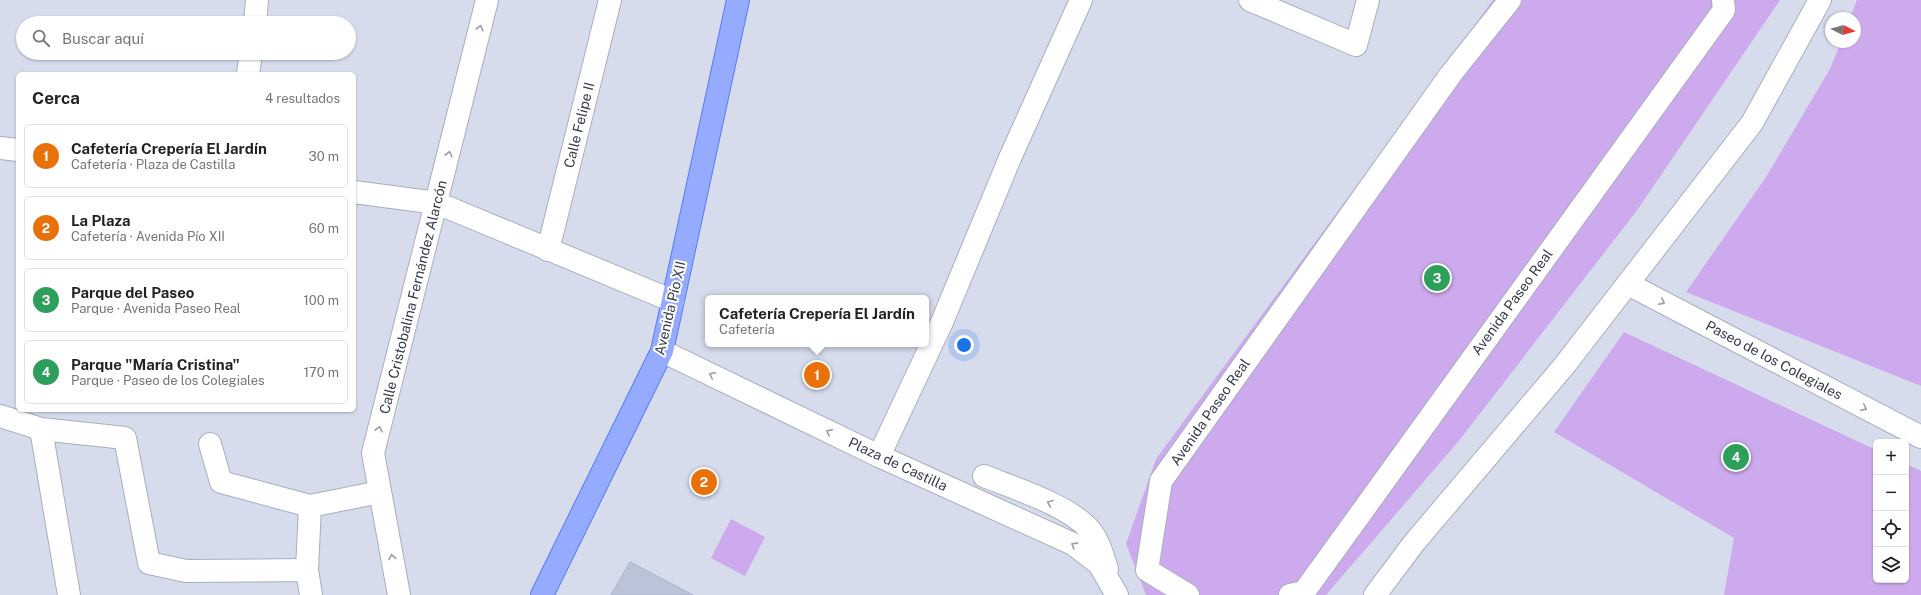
<!DOCTYPE html>
<html lang="es">
<head>
<meta charset="utf-8">
<style>
  :root { --surface:#fff; --page:#f6f6f6; --text:#222; --muted:#767676; --line:#e0e0e0; --accent:#b45309 }
  body { margin:0; font-family:"Public Sans",sans-serif; background:var(--page); color:var(--text) }
  .controls { position:absolute; right:12px; bottom:12px; display:grid; overflow:hidden; border-radius:6px; box-shadow:0 1px 3px #0004 }
  .controls button { width:36px; height:36px; display:grid; place-items:center; padding:0; border:0; border-bottom:1px solid var(--line); background:var(--surface); color:var(--text); font:20px sans-serif }
  .compass { position:absolute; left:1825px; top:12px; width:36px; height:36px; border-radius:50%; background:var(--surface); box-shadow:0 1px 3px #0004; rotate:96deg }
  .you { position:absolute; left:964px; top:345px; width:14px; height:14px; margin:-10px; border:3px solid #fff; border-radius:50%; background:#1a73e8; box-shadow:0 0 0 6px #1a73e833 }
  .badge { display:grid; place-items:center; width:26px; height:26px; border-radius:50%; background:var(--accent); color:#fff; font-size:13px; font-weight:700 }
  .pin { position:absolute; translate:-50% -50%; border:2px solid #fff; box-shadow:0 1px 4px #0006 }
  .popup { position:absolute; left:705px; top:295px; width:224px; height:52px; box-sizing:border-box; display:grid; place-content:center; border-radius:6px; background:var(--surface); filter:drop-shadow(0 1px 3px #0005); font-size:13px; white-space:nowrap; color:var(--muted) }
  .popup b { font-size:15px; color:var(--text) }
  .popup::after { content:''; position:absolute; left:50%; top:100%; margin-left:-8px; border:8px solid transparent; border-top-color:var(--surface) }
  .list { margin:0; padding:0; list-style:none }
  h2 { display:flex; justify-content:space-between; align-items:center; height:52px; margin:0; padding:0 16px; font-size:17px }
  h2 small { font-size:13px; font-weight:400; color:var(--muted) }
  .list li { display:grid; grid-template-columns:26px 1fr auto; gap:12px; align-items:center; box-sizing:border-box; height:64px; margin:0 8px 8px; padding:0 8px; border:1px solid var(--line); border-radius:6px }
  .list b { display:block; font-size:15px; white-space:nowrap }
  .list p { margin:0; font-size:13px; white-space:nowrap; color:var(--muted) }
  .list em { font-size:13px; font-style:normal; color:var(--muted) }
  .icon { flex:none; width:22px; height:22px; fill:none; stroke:currentColor; stroke-width:2; stroke-linecap:round; stroke-linejoin:round }
  .map { position:relative; flex:none; width:1921px; height:595px; overflow:hidden }
  .search { position:absolute; background:var(--surface); box-shadow:0 1px 3px #0004; left:16px; top:16px; width:340px; height:44px; display:flex; align-items:center; gap:10px; box-sizing:border-box; padding:0 14px; border-radius:22px; color:var(--muted); font-size:15px }
  .panel { position:absolute; background:var(--surface); box-shadow:0 1px 3px #0004; left:16px; top:72px; width:340px; height:340px; border-radius:6px }
  .map>svg:first-child { display:block }
  .residential { fill:#d7dced; fill-rule:evenodd }
  .green { fill:#cdaaed }
  .building { fill:#bac3d7; stroke:#acb9d3 }
  .lines { fill:none; stroke-linecap:round; stroke-linejoin:round }
  .minor-casing { stroke:#a7aec1; stroke-width:24 }
  .major-casing { stroke:#587cf0; stroke-width:24 }
  .minor { stroke:#fff; stroke-width:22 }
  .major { stroke:#94abff; stroke-width:22 }
  .oneway { stroke:#9a9da4 }
  .labels { text-anchor:middle; dominant-baseline:central; stroke-width:4; stroke-linejoin:round; paint-order:stroke }
  .street-label { font-size:14px; fill:#343b48; stroke:#fff }
</style>
</head>
<body>
<div class="map">
<svg width="1921" height="595" viewBox="0 0 1921 595">
  <rect width="100%" height="100%" fill="#e5e9f5"/>
  <!-- residential -->
  <path class="residential" d="M0,0H1921V595H0ZM1831,18H1855V42H1831ZM23,23H349V53H23ZM18,74H354V410H18ZM708,298H926V344H708ZM1876,442H1906V580H1876Z"/>
  <!-- green -->
  <g class="green">
    <path d="M1493,0H1780L1638,209L1458,442L1326,595H1146L1126,544L1156,459Z"/>
    <path d="M1857,0H1921V386L1686,292L1766,177L1830,69L1841,42H1855V18H1850Z"/>
    <path d="M1624,332L1876,450V580H1906V464L1921,471V595H1724L1734,538L1554,432Z"/>
    <path d="M731,519L765,537L745,576L711,558Z"/>
  </g>
  <!-- building -->
  <g class="building">
    <path d="M630,562L693,595H611Z"/>
    <path d="M630,562L693,595H611Z"/>
  </g>
  <g class="lines">
    <!-- minor casing -->
    <g class="minor-casing">
      <g id="minor">
        <path d="M1250,0L1356,45L1368,0"/>
        <path d="M255,23L257,0"/>
        <path d="M248,74L251,53"/>
        <path d="M0,148L18,150"/>
        <path d="M354,192L437,203L673,301"/>
        <path d="M548,250L610,0"/>
        <path d="M1628,284L1921,437"/>
        <path d="M662,351L879,456L1073,544L1099,564L1117,595"/>
        <path d="M0,416L41,429L125,438L149,563L186,571L307,570L311,595"/>
        <path d="M41,429L69,595"/>
        <path d="M210,444L221,482L310,506L380,492"/>
        <path d="M879,456L942,322L1010,158L1081,0"/>
        <path d="M984,476C1016,489 1068,505 1090,530C1099,541 1103,556 1107,569"/>
        <path d="M307,570L310,506"/>
        <path d="M399,595L373,453L487,0"/>
        <path d="M1188,595L1147,570L1161,481L1451,74L1510,0"/>
        <path d="M1290,595L1304,592L1724,10L1723,0"/>
        <path d="M1375,595L1414,543L1564,366L1752,123L1820,0"/>
      </g>
    </g>
    <!-- major casing -->
    <g class="major-casing">
      <path id="major" d="M542,595L662,351L738,0"/>
    </g>
    <!-- minor -->
    <use href="#minor" class="minor"/>
    <!-- major -->
    <use href="#major" class="major"/>
  </g>
  <!-- one-way arrows -->
  <defs><path id="oneway-chevron" d="M-2-3.5L2.5 0L-2 3.5" fill="none" stroke-width="1.6" stroke-linecap="round" stroke-linejoin="round"/></defs>
  <g class="oneway">
    <use href="#oneway-chevron" transform="translate(480 28) rotate(-76)"/>
    <use href="#oneway-chevron" transform="translate(449 154) rotate(-76)"/>
    <use href="#oneway-chevron" transform="translate(1662 302) rotate(27)"/>
    <use href="#oneway-chevron" transform="translate(712 375) rotate(-154)"/>
    <use href="#oneway-chevron" transform="translate(1864 408) rotate(27)"/>
    <use href="#oneway-chevron" transform="translate(379 429) rotate(-76)"/>
    <use href="#oneway-chevron" transform="translate(829 432) rotate(-154)"/>
    <use href="#oneway-chevron" transform="translate(1050 503) rotate(-157)"/>
    <use href="#oneway-chevron" transform="translate(1074 545) rotate(-148)"/>
    <use href="#oneway-chevron" transform="translate(392 557) rotate(-100)"/>
  </g>
  <g class="labels">
    <!-- street labels -->
    <g class="street-label">
      <text transform="translate(579 125) rotate(-76)">Calle Felipe II</text>
      <text transform="translate(413 297) rotate(-76)">Calle Cristobalina Fernández Alarcón</text>
      <text transform="translate(1512 302) rotate(-54)">Avenida Paseo Real</text>
      <text transform="translate(670 308) rotate(-77)">Avenida Pío XII</text>
      <text transform="translate(1774 360) rotate(28)">Paseo de los Colegiales</text>
      <text transform="translate(1210 412) rotate(-55)">Avenida Paseo Real</text>
      <text transform="translate(898 464) rotate(25)">Plaza de Castilla</text>
    </g>
  </g>
</svg>
<div class="controls">
<button>+</button>
<button>−</button>
<button><svg class="icon" aria-label="locate" viewBox="0 0 24 24"><circle cx="12" cy="12" r="6"/><path d="M12 2v4M12 18v4M2 12h4M18 12h4"/></svg></button>
<button><svg class="icon" aria-label="layers" viewBox="0 0 24 24"><path d="M12 4l9 5-9 5-9-5zM3 14l9 5 9-5"/></svg></button>
</div>
<svg class="compass" viewBox="-18 -18 36 36"><path d="M0-13l5 13h-10z" fill="#e53935"/><path d="M0 13l5-13h-10z" fill="#767676"/></svg>
<div class="you"></div>
<div class="pin badge" style="left:817px;top:375px;background:#e8710a">1</div>
<div class="popup"><b>Cafetería Crepería El Jardín</b>Cafetería</div>
<div class="pin badge" style="left:704px;top:482px;background:#e8710a">2</div>
<div class="pin badge" style="left:1437px;top:278px;background:#2e9e5b">3</div>
<div class="pin badge" style="left:1736px;top:457px;background:#2e9e5b">4</div>
<div class="search"><svg class="icon" aria-label="search" viewBox="0 0 24 24"><circle cx="10" cy="10" r="6"/><path d="M15 15l6 6"/></svg>Buscar aquí</div>
<section class="panel">
<h2>Cerca<small>4 resultados</small></h2>
<ul class="list">
<li><span class="badge" style="background:#e8710a">1</span><div><b>Cafetería Crepería El Jardín</b><p>Cafetería · Plaza de Castilla</p></div><em>30 m</em></li>
<li><span class="badge" style="background:#e8710a">2</span><div><b>La Plaza</b><p>Cafetería · Avenida Pío XII</p></div><em>60 m</em></li>
<li><span class="badge" style="background:#2e9e5b">3</span><div><b>Parque del Paseo</b><p>Parque · Avenida Paseo Real</p></div><em>100 m</em></li>
<li><span class="badge" style="background:#2e9e5b">4</span><div><b>Parque &quot;María Cristina&quot;</b><p>Parque · Paseo de los Colegiales</p></div><em>170 m</em></li>
</ul>
</section>
</div>
</body>
</html>
